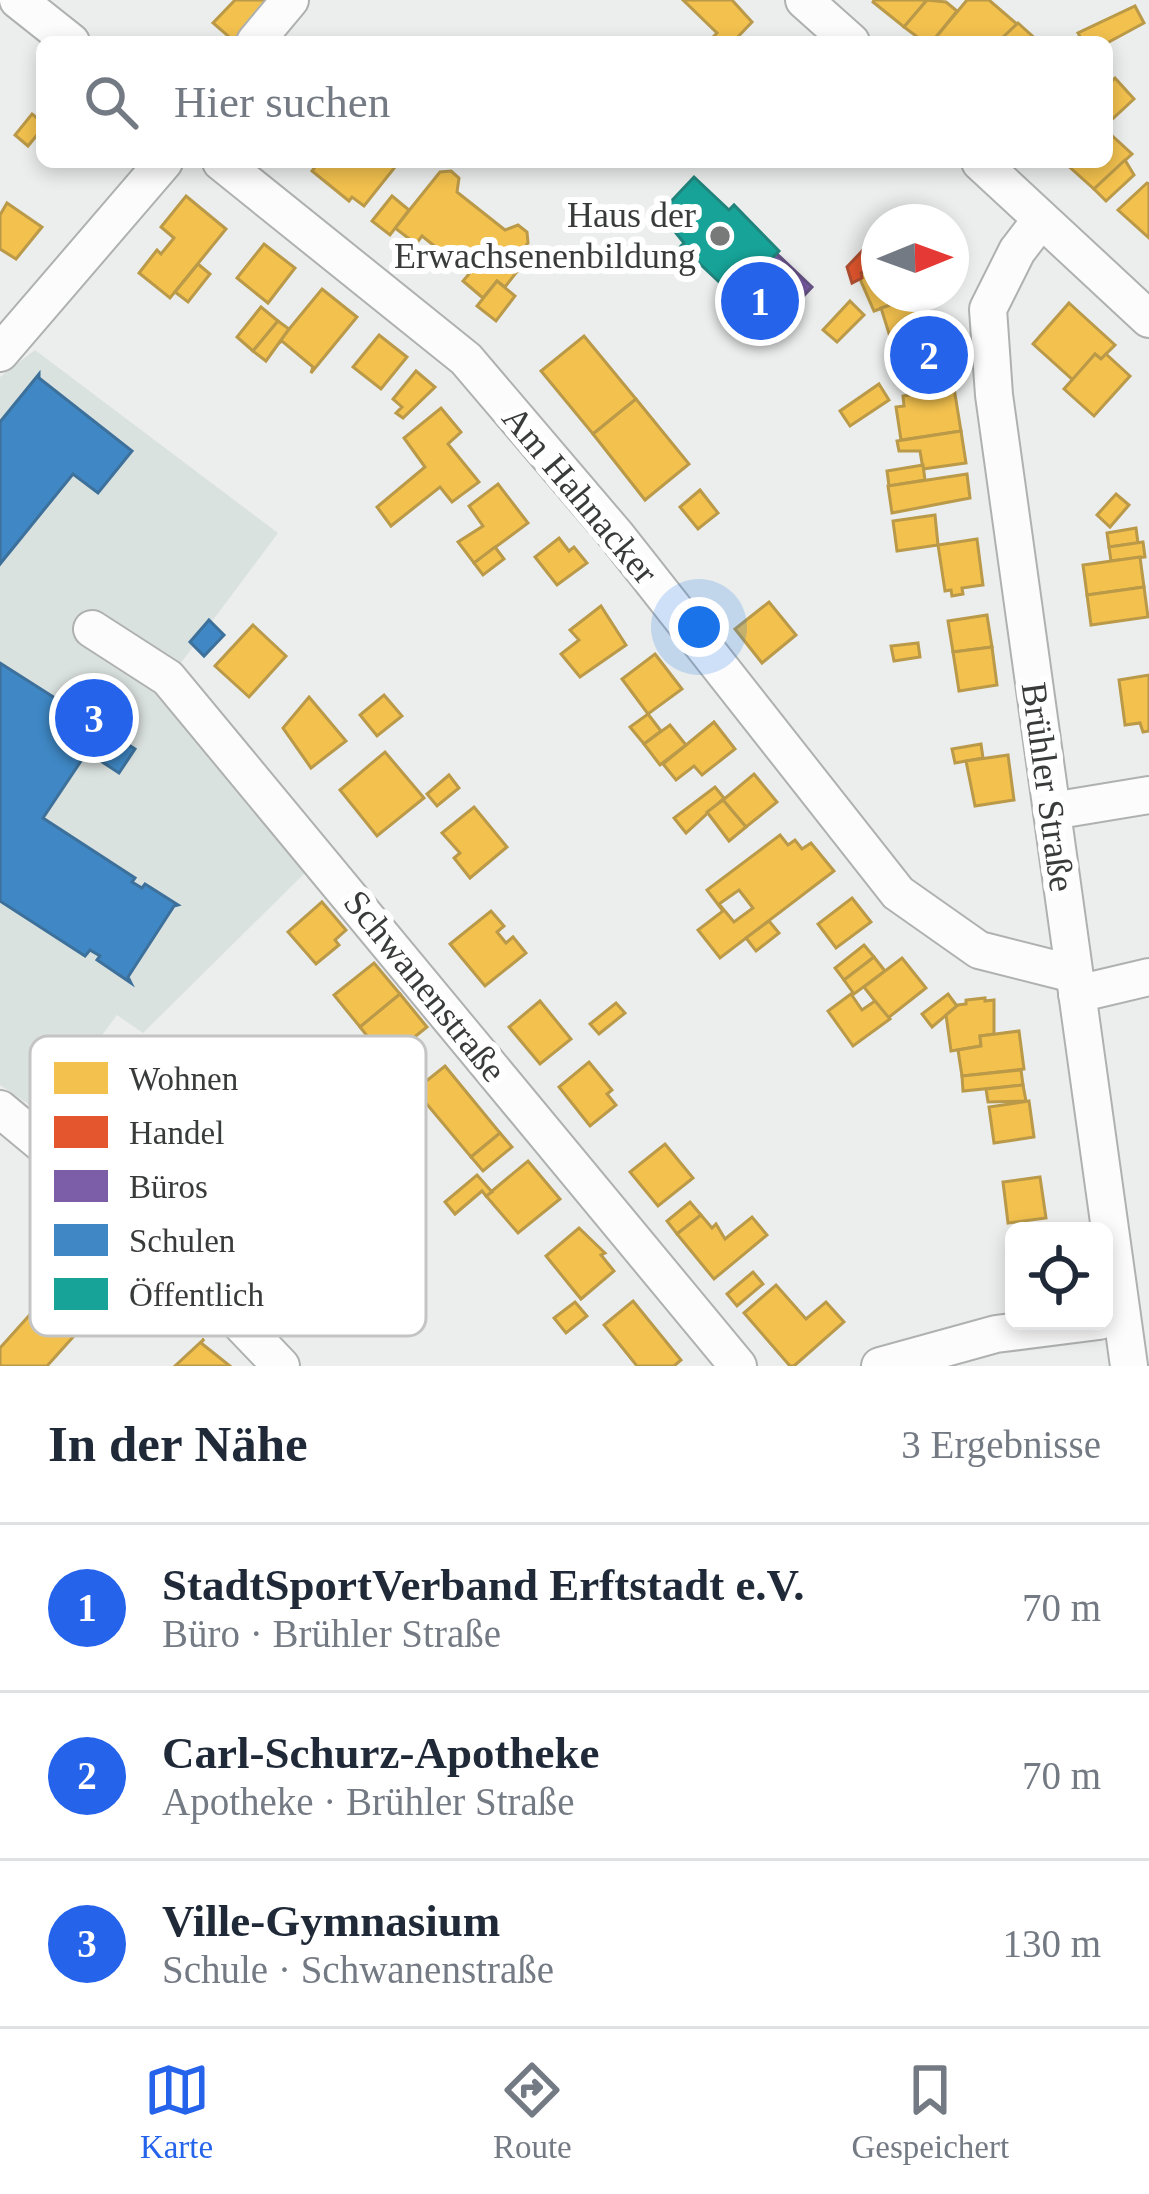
<!DOCTYPE html>
<html lang="de">
<head>
<meta charset="utf-8">
<style>
  :root { --surface:#fff; --page:#f2f2f3; --text:#1f2937; --muted:#747a83; --line:#e0e1e3; --accent:#2563eb }
  body { margin:0; font-family:Georgia,serif; background:var(--page); color:var(--text) }
  .controls { position:absolute; right:36px; bottom:36px; display:grid; overflow:hidden; border-radius:18px; box-shadow:0 6px 18px #0003 }
  .controls button { width:108px; height:108px; display:grid; place-items:center; padding:0; border:0; border-bottom:3px solid var(--line); background:var(--surface); color:var(--text); font:60px sans-serif }
  .compass { position:absolute; left:861px; top:204px; width:108px; height:108px; border-radius:50%; background:var(--surface); box-shadow:0 6px 18px #0003; rotate:89deg }
  .you { position:absolute; left:699px; top:627px; width:42px; height:42px; margin:-30px; border:9px solid #fff; border-radius:50%; background:#1a73e8; box-shadow:0 0 0 18px #1a73e833 }
  .badge { display:grid; place-items:center; width:78px; height:78px; border-radius:50%; background:var(--accent); color:#fff; font-size:39px; font-weight:700 }
  .pin { position:absolute; translate:-50% -50%; border:6px solid #fff; box-shadow:0 3px 12px #0006 }
  .list { margin:0; padding:0; list-style:none }
  h2 { display:flex; justify-content:space-between; align-items:center; height:156px; margin:0; padding:0 48px; font-size:51px }
  h2 small { font-size:39px; font-weight:400; color:var(--muted) }
  .list li { display:grid; grid-template-columns:78px 1fr auto; gap:36px; align-items:center; box-sizing:border-box; height:168px; padding:0 48px; border-top:3px solid var(--line) }
  .list b { display:block; font-size:45px; white-space:nowrap }
  .list p { margin:0; font-size:39px; white-space:nowrap; color:var(--muted) }
  .list em { font-size:39px; font-style:normal; color:var(--muted) }
  .icon { flex:none; width:66px; height:66px; fill:none; stroke:currentColor; stroke-width:2; stroke-linecap:round; stroke-linejoin:round }
  .map { position:relative; flex:none; width:1149px; height:1366px; overflow:hidden }
  .search { position:absolute; background:var(--surface); box-shadow:0 6px 18px #0003; left:36px; right:36px; top:36px; height:132px; display:flex; align-items:center; gap:30px; box-sizing:border-box; padding:0 42px; border-radius:18px; color:var(--muted); font-size:45px }
  .sheet { height:660px; background:var(--surface) }
  nav { display:flex; justify-content:space-around; align-items:center; box-sizing:border-box; height:168px; border-top:3px solid var(--line); background:var(--surface); font-size:33px; color:var(--muted) }
  nav a { display:grid; justify-items:center; gap:6px }
  nav .on { color:var(--accent) }
  .map>svg:first-child { display:block }
  .built { fill:#dae2df }
  .homes { fill:#f2c14e; stroke:#ba9948; stroke-width:3; fill-rule:evenodd }
  .shops { fill:#e4572e; stroke:#b14f32; stroke-width:3 }
  .offices { fill:#7b5ea7; stroke:#675486; stroke-width:3 }
  .schools { fill:#3f88c5; stroke:#3d719b; stroke-width:3 }
  .public { fill:#17a398; stroke:#21847c; stroke-width:3 }
  .lines { fill:none; stroke-linecap:round; stroke-linejoin:round }
  .minor-casing { stroke:#afb1b0; stroke-width:40 }
  .minor { stroke:#fcfcfc; stroke-width:36 }
  .poi-dot { fill:#787a79; stroke:#fff; stroke-width:4.5 }
  .labels { text-anchor:middle; dominant-baseline:central; stroke-width:12; stroke-linejoin:round; paint-order:stroke }
  .poi-label { font-size:36px; fill:#393b3a; stroke:#fff; text-anchor:end }
  .street-label { font-size:36px; fill:#393b3a; stroke:#fff }
  .key { fill:#fff; stroke:#c4c4c4; stroke-width:3 }
  .key-label { font-size:33px; fill:#393b3a }
</style>
</head>
<body>
<div class="map">
<svg width="1149" height="1366" viewBox="0 0 1149 1366">
  <rect width="100%" height="100%" fill="#eceeed"/>
  <!-- built -->
  <path class="built" d="M35,350L278,533L160,691L310,868L143,1033L117,1015L43,1114L0,1085V377Z"/>
  <!-- homes -->
  <g class="homes">
    <path d="M235,0H263L272,7L243,42H235L213,23Z"/>
    <path d="M683,0H732L752,22L733,42H714L711,39L717,33Z"/>
    <path d="M874,0H927L904,27L873,2Z"/>
    <path d="M927,0L946,2L957,11L932,42H924L904,27Z"/>
    <path d="M967,0H989L1017,24L998,42H932Z"/>
    <path d="M1135,6L1144,23L1107,43L1083,42L1078,33Z"/>
    <path d="M1018,23L1039,42H998Z"/>
    <path d="M1115,78L1134,99L1107,124V85Z"/>
    <path d="M32,114L42,122V129L28,146L15,135Z"/>
    <path d="M1107,131L1132,154L1094,189L1065,163L1107,162Z"/>
    <path d="M1125,160L1134,175L1106,201L1094,189Z"/>
    <path d="M308,162H399L364,206L352,197L349,201L312,171L315,167Z"/>
    <path d="M451,171L459,178L457,192L505,230L518,225L527,232L528,243L523,249L530,255L505,287L497,281L483,298L463,281L469,274L422,236L416,244L395,228L440,172Z"/>
    <path d="M1147,183L1149,184V238L1118,210Z"/>
    <path d="M186,196L226,229L170,298L139,273L157,250L161,254L174,238L161,227Z"/>
    <path d="M392,196L409,210L390,235L372,221Z"/>
    <path d="M7,203L42,227L16,259L0,249V215Z"/>
    <path d="M264,244L295,268L268,303L237,278Z"/>
    <path d="M198,264L210,274L188,302L175,292Z"/>
    <path d="M879,266V294H922L874,311L860,279L861,273Z"/>
    <path d="M497,281L515,296L496,321L477,306Z"/>
    <path d="M322,289L357,317L311,373L313,367L282,341L276,345Z"/>
    <path d="M924,294L935,328L892,343L881,308Z"/>
    <path d="M850,301L864,315L837,342L823,330Z"/>
    <path d="M1069,303L1115,345L1101,359L1095,354L1073,380L1033,344Z"/>
    <path d="M261,307L278,321L253,351L237,337Z"/>
    <path d="M278,321L289,329L266,361L253,351Z"/>
    <path d="M379,335L407,357L381,389L353,367Z"/>
    <path d="M937,335L955,388L913,394L897,348Z"/>
    <path d="M584,336L636,399L593,434L541,371Z"/>
    <path d="M1095,354L1101,359L1106,354L1130,376L1094,416L1064,389Z"/>
    <path d="M416,371L435,387L403,418L396,413L402,407L393,399Z"/>
    <path d="M879,384L889,400L850,426L840,411Z"/>
    <path d="M954,388L961,431L901,440L896,407L904,406L903,396Z"/>
    <path d="M636,399L689,464L645,500L593,434Z"/>
    <path d="M441,408L461,432L448,444L479,482L452,502L440,487L391,526L377,507L425,467L404,438Z"/>
    <path d="M961,431L966,463L923,469L920,451H899L897,441Z"/>
    <path d="M923,465L925,480L889,486L887,471Z"/>
    <path d="M967,474L970,498L892,513L888,486Z"/>
    <path d="M498,484L528,523L474,563L458,542L483,526L469,506Z"/>
    <path d="M700,490L718,513L698,529L680,507Z"/>
    <path d="M1116,494L1129,505L1110,527L1097,515Z"/>
    <path d="M935,515L938,545L897,551L893,521Z"/>
    <path d="M1136,528L1138,543L1109,547L1107,533Z"/>
    <path d="M559,538L569,551L574,547L587,563L557,585L535,557Z"/>
    <path d="M977,539L983,585L962,588L963,594L952,596L951,590L945,591L938,545Z"/>
    <path d="M1143,542L1145,557L1111,561L1109,547Z"/>
    <path d="M495,547L504,559L483,575L474,563Z"/>
    <path d="M1140,557L1144,587L1087,595L1083,565Z"/>
    <path d="M1144,587L1148,617L1091,625L1087,595Z"/>
    <path d="M769,602L796,635L762,663L735,629Z"/>
    <path d="M601,606L626,645L580,677L561,654L579,640L570,630Z"/>
    <path d="M987,615L992,647L953,652L948,621Z"/>
    <path d="M253,625L286,656L249,697L215,666Z"/>
    <path d="M918,643L920,657L894,661L891,646Z"/>
    <path d="M992,647L997,685L959,691L953,652Z"/>
    <path d="M655,654L682,689L648,714L622,679Z"/>
    <path d="M1149,675V731L1143,732L1140,723L1125,725L1119,680Z"/>
    <path d="M384,695L402,716L377,736L360,715Z"/>
    <path d="M309,697L346,741L311,768L283,728Z"/>
    <path d="M648,714L661,731L644,744L630,727Z"/>
    <path d="M714,722L735,749L702,775L694,766L676,780L663,764Z"/>
    <path d="M670,725L686,745L660,765L644,744Z"/>
    <path d="M981,744L983,758L955,763L952,749Z"/>
    <path d="M385,752L424,798L377,836L340,790Z"/>
    <path d="M1008,755L1014,800L975,806L966,761Z"/>
    <path d="M754,774L777,802L746,827L723,800Z"/>
    <path d="M449,775L459,788L437,806L427,794Z"/>
    <path d="M715,787L724,798L686,833L674,818Z"/>
    <path d="M723,800L746,827L729,841L707,812Z"/>
    <path d="M474,807L507,847L470,878L454,858L460,853L442,833Z"/>
    <path d="M780,835L788,845L795,840L802,849L811,843L834,871L720,958L698,930L723,911L707,890ZM739,890L753,908L734,922L719,904Z"/>
    <path d="M852,898L871,922L836,948L818,924Z"/>
    <path d="M322,902L346,930L335,940L339,945L316,964L288,932Z"/>
    <path d="M491,911L504,926L497,932L506,943L513,937L526,953L485,986L450,944Z"/>
    <path d="M769,921L779,933L756,951L746,938Z"/>
    <path d="M864,945L874,957L844,980L835,968Z"/>
    <path d="M874,957L885,971L854,994L844,980Z"/>
    <path d="M902,958L926,988L888,1018L864,987Z"/>
    <path d="M374,963L400,994L360,1027L334,995Z"/>
    <path d="M400,994L427,1027L386,1060L360,1027Z"/>
    <path d="M851,994L862,1010L875,1001L890,1019L853,1046L828,1011Z"/>
    <path d="M948,994L957,1006L932,1027L922,1014Z"/>
    <path d="M985,998V1001L994,1000V1034L980,1036L981,1046L951,1051L946,1015L958,1005L966,1004V1000Z"/>
    <path d="M540,1001L571,1039L540,1064L509,1027Z"/>
    <path d="M616,1003L625,1013L599,1034L590,1024Z"/>
    <path d="M1019,1031L1024,1069L962,1076L958,1050L981,1046L980,1036Z"/>
    <path d="M589,1062L612,1090L607,1094L616,1105L590,1126L559,1087Z"/>
    <path d="M445,1066L500,1133L471,1157L415,1090Z"/>
    <path d="M1021,1070L1023,1085L963,1091L962,1076Z"/>
    <path d="M1023,1085L1026,1101L988,1102L986,1089Z"/>
    <path d="M1029,1101L1034,1137L994,1143L989,1107Z"/>
    <path d="M500,1133L512,1147L483,1171L471,1157Z"/>
    <path d="M665,1144L693,1178L658,1206L630,1172Z"/>
    <path d="M528,1161L560,1199L518,1233L486,1196Z"/>
    <path d="M477,1175L492,1192L486,1196L482,1191L455,1214L445,1202Z"/>
    <path d="M1040,1177L1046,1218L1008,1223L1003,1182Z"/>
    <path d="M690,1202L701,1215L677,1234L667,1221Z"/>
    <path d="M701,1215L712,1228L716,1224L725,1239L752,1217L767,1235L714,1279L677,1234Z"/>
    <path d="M579,1228L605,1253L601,1255L614,1271L581,1299L546,1256Z"/>
    <path d="M63,1272L100,1307L47,1366H0V1348L52,1290L49,1287Z"/>
    <path d="M753,1272L763,1284L737,1306L727,1294Z"/>
    <path d="M776,1285L806,1319L826,1302L844,1322L794,1366H790L744,1313Z"/>
    <path d="M633,1301L681,1360L674,1366H637L604,1325Z"/>
    <path d="M575,1302L587,1316L566,1333L554,1318Z"/>
    <path d="M204,1339L201,1343L230,1366H175Z"/>
  </g>
  <!-- shops -->
  <path class="shops" d="M879,233V266L861,273L862,278L852,283L847,267Z"/>
  <!-- offices -->
  <path class="offices" d="M776,253L812,287L772,329L737,295Z"/>
  <!-- schools -->
  <g class="schools">
    <path d="M39,374V378L132,451L98,493L73,474L0,564V422Z"/>
    <path d="M209,620L224,635L204,656L190,642Z"/>
    <path d="M0,663L135,749L119,773L87,752L43,818L135,878L132,882L142,888L145,884L178,905L174,906L128,977L131,983L97,960L100,956L90,950L85,956L0,901Z"/>
  </g>
  <!-- public -->
  <path class="public" d="M694,177L729,210L734,205L779,251L735,297L681,246L684,243L660,213Z"/>
  <g class="lines">
    <!-- minor casing -->
    <g class="minor-casing">
      <g id="minor">
        <path d="M18,0L71,42"/>
        <path d="M804,0L851,42"/>
        <path d="M255,42L290,0"/>
        <path d="M221,162L466,359L616,535L898,893L979,950L1074,974"/>
        <path d="M980,162L1149,319"/>
        <path d="M1040,221L1017,251L988,309L994,395L1129,1366"/>
        <path d="M0,353L164,162"/>
        <path d="M92,629L168,678L738,1366"/>
        <path d="M1052,811L1149,795"/>
        <path d="M1077,994L1149,977"/>
        <path d="M0,1109L170,1250L281,1366"/>
        <path d="M880,1366L996,1334L1099,1321"/>
      </g>
    </g>
    <!-- minor -->
    <use href="#minor" class="minor"/>
  </g>
  <!-- markers -->
  <circle class="poi-dot" cx="720" cy="236" r="12"/>
  <g class="labels">
    <!-- poi labels -->
    <g class="poi-label">
      <text x="696" y="215">Haus der<tspan x="696" dy="41">Erwachsenenbildung</tspan></text>
    </g>
    <!-- street labels -->
    <g class="street-label">
      <text transform="translate(580 495) rotate(50)">Am Hahnacker</text>
      <text transform="translate(1048 787) rotate(82)">Brühler Straße</text>
      <text transform="translate(425 986) rotate(51)">Schwanenstraße</text>
    </g>
  </g>
  <!-- legend -->
  <rect x="30" y="1036" width="396" height="300" rx="18" class="key"/>
  <rect x="54" y="1062" width="54" height="32" fill="#f2c14e"/>
  <rect x="54" y="1116" width="54" height="32" fill="#e4572e"/>
  <rect x="54" y="1170" width="54" height="32" fill="#7b5ea7"/>
  <rect x="54" y="1224" width="54" height="32" fill="#3f88c5"/>
  <rect x="54" y="1278" width="54" height="32" fill="#17a398"/>
  <g class="key-label">
    <text x="129" y="1090">Wohnen</text>
    <text x="129" y="1144">Handel</text>
    <text x="129" y="1198">Büros</text>
    <text x="129" y="1252">Schulen</text>
    <text x="129" y="1306">Öffentlich</text>
  </g>
</svg>
<div class="controls">
<button><svg class="icon" aria-label="locate" viewBox="0 0 24 24"><circle cx="12" cy="12" r="6"/><path d="M12 2v4M12 18v4M2 12h4M18 12h4"/></svg></button>
</div>
<svg class="compass" viewBox="-18 -18 36 36"><path d="M0-13l5 13h-10z" fill="#e53935"/><path d="M0 13l5-13h-10z" fill="#747a83"/></svg>
<div class="you"></div>
<div class="pin badge" style="left:760px;top:301px">1</div>
<div class="pin badge" style="left:929px;top:355px">2</div>
<div class="pin badge" style="left:94px;top:718px">3</div>
<div class="search"><svg class="icon" aria-label="search" viewBox="0 0 24 24"><circle cx="10" cy="10" r="6"/><path d="M15 15l6 6"/></svg>Hier suchen</div>
</div>
<section class="sheet">
<h2>In der Nähe<small>3 Ergebnisse</small></h2>
<ul class="list">
<li><span class="badge">1</span><div><b>StadtSportVerband Erftstadt e.V.</b><p>Büro · Brühler Straße</p></div><em>70 m</em></li>
<li><span class="badge">2</span><div><b>Carl-Schurz-Apotheke</b><p>Apotheke · Brühler Straße</p></div><em>70 m</em></li>
<li><span class="badge">3</span><div><b>Ville-Gymnasium</b><p>Schule · Schwanenstraße</p></div><em>130 m</em></li>
</ul>
</section>
<nav>
<a class="on"><svg class="icon" aria-label="map" viewBox="0 0 24 24"><path d="M3 6l6-2 6 2 6-2v14l-6 2-6-2-6 2zM9 4v14M15 6v14"/></svg>Karte</a>
<a><svg class="icon" aria-label="directions" viewBox="0 0 24 24"><path d="M12 3l9 9-9 9-9-9zM9 14v-3h6M13 9l2 2-2 2"/></svg>Route</a>
<a><svg class="icon" aria-label="saved" viewBox="0 0 24 24"><path d="M7 4h10v16l-5-4-5 4z"/></svg>Gespeichert</a>
</nav>
</body>
</html>
